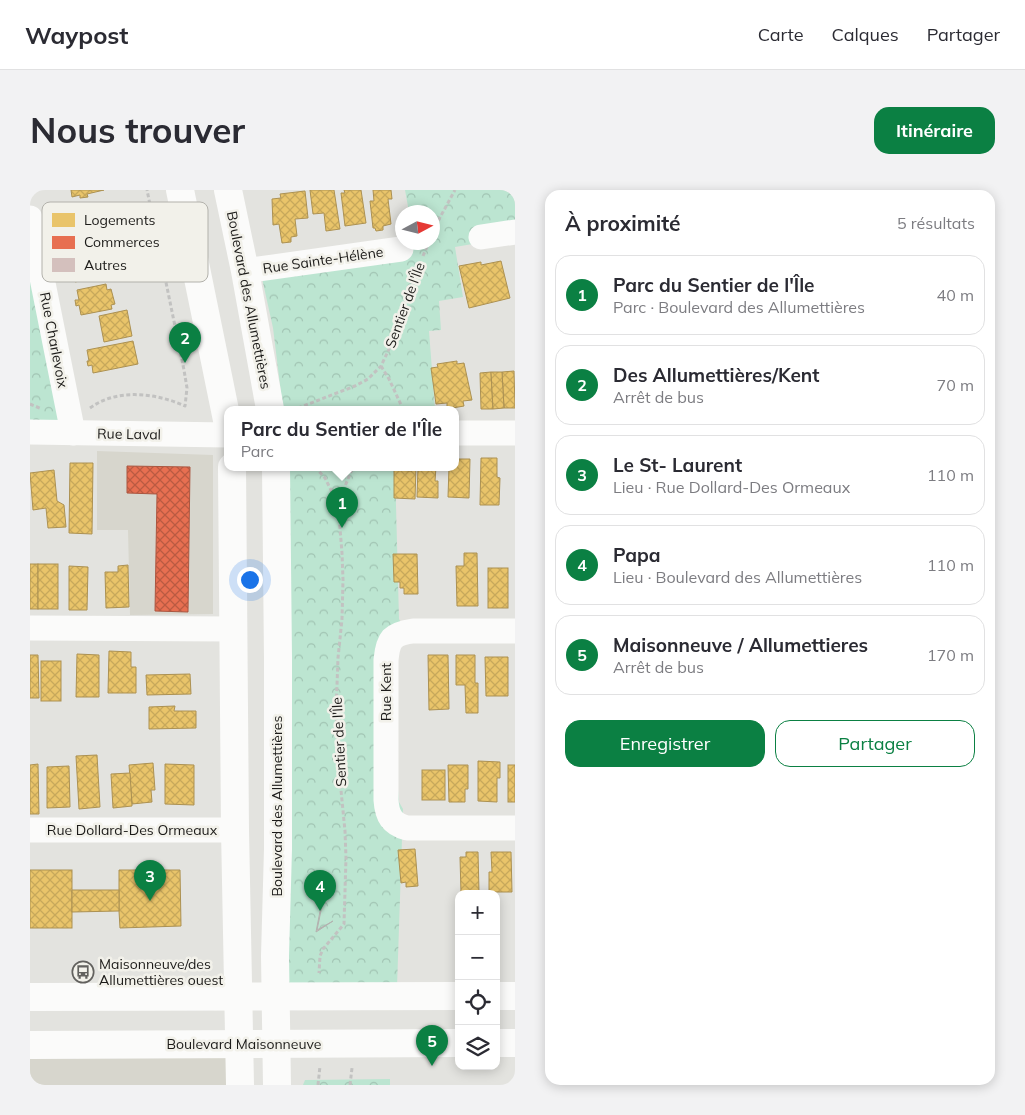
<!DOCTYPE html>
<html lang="fr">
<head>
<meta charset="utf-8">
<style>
  :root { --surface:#fff; --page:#f2f2f3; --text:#2b2b33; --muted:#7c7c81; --line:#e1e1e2; --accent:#0b8043 }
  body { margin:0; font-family:Mulish,sans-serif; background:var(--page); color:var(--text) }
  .controls { position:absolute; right:15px; bottom:15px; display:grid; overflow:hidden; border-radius:10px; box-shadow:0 2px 12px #0003 }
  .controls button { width:45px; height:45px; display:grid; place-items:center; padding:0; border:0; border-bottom:1px solid var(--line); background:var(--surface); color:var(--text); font:25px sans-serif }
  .compass { position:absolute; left:365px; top:15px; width:45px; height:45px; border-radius:50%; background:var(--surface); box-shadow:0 2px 12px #0003; rotate:83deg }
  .you { position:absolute; left:219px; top:389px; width:18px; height:18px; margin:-12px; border:4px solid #fff; border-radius:50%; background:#1a73e8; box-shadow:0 0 0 8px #1a73e833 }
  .badge { display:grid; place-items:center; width:32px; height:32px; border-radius:50%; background:var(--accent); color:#fff; font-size:16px; font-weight:700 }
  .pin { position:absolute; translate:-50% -41px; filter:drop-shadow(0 1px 2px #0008) }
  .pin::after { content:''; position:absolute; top:26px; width:18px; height:15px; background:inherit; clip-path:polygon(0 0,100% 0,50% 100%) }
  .popup { position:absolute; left:194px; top:216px; width:235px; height:65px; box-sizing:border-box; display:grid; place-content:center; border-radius:10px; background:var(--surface); filter:drop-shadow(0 1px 4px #0005); font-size:16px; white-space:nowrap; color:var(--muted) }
  .popup b { font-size:19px; color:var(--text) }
  .popup::after { content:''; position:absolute; left:50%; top:100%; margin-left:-10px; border:10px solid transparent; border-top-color:var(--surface) }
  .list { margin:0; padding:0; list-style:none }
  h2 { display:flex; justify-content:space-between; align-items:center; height:65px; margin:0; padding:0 20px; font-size:21px }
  h2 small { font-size:16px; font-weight:400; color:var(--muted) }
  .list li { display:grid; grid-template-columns:32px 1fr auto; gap:15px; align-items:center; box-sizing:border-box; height:80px; margin:0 10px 10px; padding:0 10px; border:1px solid var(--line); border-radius:15px }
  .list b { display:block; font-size:19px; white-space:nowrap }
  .list p { margin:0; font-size:16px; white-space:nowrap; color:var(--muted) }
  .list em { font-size:16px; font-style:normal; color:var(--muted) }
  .actions { display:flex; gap:10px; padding:15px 20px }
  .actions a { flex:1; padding:11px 0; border:1px solid var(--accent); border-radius:15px; text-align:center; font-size:18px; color:var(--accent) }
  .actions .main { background:var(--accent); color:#fff }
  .icon { flex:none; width:28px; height:28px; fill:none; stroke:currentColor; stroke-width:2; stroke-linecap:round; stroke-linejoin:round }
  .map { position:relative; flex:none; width:485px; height:895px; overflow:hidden; border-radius:15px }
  header { display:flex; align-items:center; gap:30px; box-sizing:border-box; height:70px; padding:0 25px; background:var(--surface); border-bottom:1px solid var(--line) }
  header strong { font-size:24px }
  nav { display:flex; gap:28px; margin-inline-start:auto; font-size:18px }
  .intro { display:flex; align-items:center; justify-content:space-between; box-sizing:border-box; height:120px; padding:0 30px }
  h1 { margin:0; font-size:35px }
  .button { padding:12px 22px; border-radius:15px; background:var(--accent); color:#fff; font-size:18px; font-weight:700 }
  main { display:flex; gap:30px; padding:0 30px }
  aside { flex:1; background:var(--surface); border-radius:15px; box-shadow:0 2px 12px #0003 }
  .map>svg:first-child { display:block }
  .built { fill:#d7d6cd }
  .forest { fill:url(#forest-crowns) }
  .homes { fill:url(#homes-cross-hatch); stroke:#ac9152 }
  .shops { fill:url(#shops-cross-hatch); stroke:#aa5640 }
  .building { fill:url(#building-cross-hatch); stroke:#b3b2b0 }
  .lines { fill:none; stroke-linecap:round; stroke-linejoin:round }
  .path { stroke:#c2c2c1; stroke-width:3; stroke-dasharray:4 2.5; stroke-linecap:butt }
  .minor { stroke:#fbfbfa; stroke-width:25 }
  .major { stroke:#fbfbfa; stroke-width:28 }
  .labels { text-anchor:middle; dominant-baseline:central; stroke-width:5; stroke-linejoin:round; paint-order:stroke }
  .street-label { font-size:14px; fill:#1c1b19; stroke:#f2f1ea }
  .poi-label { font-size:14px; fill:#1c1b19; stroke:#f2f1ea; text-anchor:start }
  .key { fill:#f2f1ea; stroke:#b2b1ab; stroke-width:1 }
  .key-label { font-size:14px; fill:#1c1b19 }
</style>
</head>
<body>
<header>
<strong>Waypost</strong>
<nav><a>Carte</a><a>Calques</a><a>Partager</a></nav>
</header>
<div class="intro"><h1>Nous trouver</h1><a class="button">Itinéraire</a></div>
<main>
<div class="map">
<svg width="485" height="895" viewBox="0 0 485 895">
  <defs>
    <pattern id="forest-crowns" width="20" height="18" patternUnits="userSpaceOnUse" patternTransform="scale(1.25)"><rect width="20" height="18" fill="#bce5d1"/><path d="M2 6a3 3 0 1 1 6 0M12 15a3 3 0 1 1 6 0" fill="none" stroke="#a1c4b3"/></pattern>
    <pattern id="homes-cross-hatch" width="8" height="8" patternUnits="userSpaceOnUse" patternTransform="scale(1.25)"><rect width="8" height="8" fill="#e9c46a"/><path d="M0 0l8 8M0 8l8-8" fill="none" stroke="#c7a85b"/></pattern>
    <pattern id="shops-cross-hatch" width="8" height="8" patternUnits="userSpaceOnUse" patternTransform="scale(1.25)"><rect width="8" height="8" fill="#e76f51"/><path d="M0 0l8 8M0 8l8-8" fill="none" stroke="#ba5a42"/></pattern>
    <pattern id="building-cross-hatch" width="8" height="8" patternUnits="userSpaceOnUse" patternTransform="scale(1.25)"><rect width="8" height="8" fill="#d4c0bd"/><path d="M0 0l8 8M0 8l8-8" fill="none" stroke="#b5a4a2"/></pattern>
  </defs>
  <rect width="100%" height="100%" fill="#e3e3df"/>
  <!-- built -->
  <g class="built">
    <path d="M67,261L183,265V424L100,425L98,340H67Z"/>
    <path d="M207,862L210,895H0V863Z"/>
  </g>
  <!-- forest -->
  <g class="forest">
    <path d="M375,0H485V34L466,50L425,57L433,107L409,111L411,140L399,141L405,219H253L243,138L228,70L372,52H402V22H379Z"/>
    <path d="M0,28L43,243L0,242Z"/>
    <path d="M256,277H365L369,429L374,438L368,460V600L369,612L373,619L367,797H258Z"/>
    <path d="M360,889V895H273L275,890Z"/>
  </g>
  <!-- homes -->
  <g class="homes">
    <path d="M41,0H74L57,4L58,7L50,8V5L42,7Z"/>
    <path d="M280,0H304L310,39L296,41L294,23L283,24Z"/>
    <path d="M314,0H331L336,33L315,36L311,3H315Z"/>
    <path d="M343,0H361L362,9H358L361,34L353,36V40L346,41L345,38H343L340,11H344Z"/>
    <path d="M275,1L278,28L265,29L267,46L261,47V52L252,53L249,34L243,35L242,9L251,8L250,4Z"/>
    <path d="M77,13V15L82,14L86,32L81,33V37L43,45L41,36L38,37L37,32L41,31L39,20Z"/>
    <path d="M66,59L67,62L79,60L81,66L93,64L96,82L45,92L44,83L40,84L38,76H42L40,67L63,63L62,60Z"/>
    <path d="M471,71L480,108L439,118L429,76L451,72V75Z"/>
    <path d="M76,94L77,100L81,99L85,114L81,115L82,119L51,125L49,115L46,116L45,110H49L47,100Z"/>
    <path d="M97,120L102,146L74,152L69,126Z"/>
    <path d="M103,151L108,174L63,183L62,175L58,176L57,171H59L57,160Z"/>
    <path d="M427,171V174L434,173L442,210L433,211L434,216L417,219V213L406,214L401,178L408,177L407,174Z"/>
    <path d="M484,181L485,218H474L472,182Z"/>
    <path d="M461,182L463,219H451L450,183Z"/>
    <path d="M461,182H472L474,218L463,219Z"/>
    <path d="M451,268H467V287L470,288L469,315H450Z"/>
    <path d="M426,269H440L439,308L418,307L419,277H426Z"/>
    <path d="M40,273H63L62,344L39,343Z"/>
    <path d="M382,277H386L385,309L364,308V280L382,281Z"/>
    <path d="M388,277H406L405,291H408V308L387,307Z"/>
    <path d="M24,280L27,311L34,315L36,337L18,338L16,318L3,320L0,283Z"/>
    <path d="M434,363H447L448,416H427L426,376H434Z"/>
    <path d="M363,364H387L388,404H374V398H370V392H364Z"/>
    <rect x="0" y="374" width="8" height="45"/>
    <rect x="8" y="374" width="20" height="45"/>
    <path d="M98,375L99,417L76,418L75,382H88V376Z"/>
    <path d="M39,376L58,377L57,420H39Z"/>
    <rect x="458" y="378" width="20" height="40"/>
    <path d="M79,461L101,462V477H106V503H78Z"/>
    <path d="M47,464L69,465V507H46Z"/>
    <path d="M0,465H8L9,508H0Z"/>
    <path d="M398,465H418L419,519L399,520Z"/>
    <path d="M426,465H445V493H448V523H436L435,495H426Z"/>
    <path d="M455,467H478V506H456Z"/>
    <rect x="11" y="471" width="20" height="40"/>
    <path d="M160,484L161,504L117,505L116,485Z"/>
    <path d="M145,516L144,521H166V538L119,539V517Z"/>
    <path d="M67,565L70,617L49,619L46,566Z"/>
    <path d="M448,571L470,572V588H467V612L448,611Z"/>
    <path d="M123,573L125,600H121L122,612L102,614L99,575Z"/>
    <path d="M8,574L9,624H0V575Z"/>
    <path d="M135,574L164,575V615L135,614Z"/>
    <path d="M418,575H438V599H435V612H419Z"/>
    <rect x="478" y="575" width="7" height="37"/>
    <path d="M39,576L40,617L17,618V577Z"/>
    <rect x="392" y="580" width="23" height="30"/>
    <path d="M100,583L102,616L83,618L81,584Z"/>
    <path d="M385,659L388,696L376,697V692L371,693L368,660Z"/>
    <path d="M436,662H448L449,702L431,703L430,667H436Z"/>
    <path d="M461,662H481L482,702H459V682H462Z"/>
    <rect x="0" y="680" width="42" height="58"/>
    <path d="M89,680H150L151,736L90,738L89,721Z"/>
    <path d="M42,700H89V721L42,722Z"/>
  </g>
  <!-- shops -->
  <path class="shops" d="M97,276L160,277L158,422L125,421L127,304L97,303Z"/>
  <!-- building -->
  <path class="building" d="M288,681L305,691L289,683L293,711L287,740L303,731L286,742L292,711Z"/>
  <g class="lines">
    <!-- path -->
    <g class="path">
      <path d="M402,42L425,0"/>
      <path d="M393,66L399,52"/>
      <path d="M351,176L359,189L373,219"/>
      <path d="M0,214L12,219"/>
      <path d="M60,218C87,198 126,203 155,216L157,198L154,180L117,0"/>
      <path d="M268,218L325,196L338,189L351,176L360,157L390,73"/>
      <path d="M285,277L295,288L308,314L312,363L313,390L312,429L308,468L306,522L309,580L315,641L316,668L314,734L293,759L290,766L289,783"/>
      <path d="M308,313L323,277"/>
      <path d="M288,895L290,876"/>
      <path d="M320,895L322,878"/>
    </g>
    <!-- minor -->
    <g class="minor">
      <path d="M0,28L43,243"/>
      <path d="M451,47L485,42"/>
      <path d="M215,81L371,59"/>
      <path d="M0,242L198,245"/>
      <path d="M426,243H485"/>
      <path d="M0,438L202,439"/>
      <path d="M485,441H383C362,444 358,449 356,470V610C357,626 362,634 377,638H485"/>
      <path d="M0,640H205"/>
    </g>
    <!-- major -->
    <g class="major">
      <path d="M150,0L198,235"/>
      <path d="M198,0L215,81L240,219"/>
      <path d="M202,277L205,640L210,895"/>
      <path d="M246,277L248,468V659L245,766L247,895"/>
      <path d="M466,806H485"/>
      <path d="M0,807L429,806"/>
      <path d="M466,853H485"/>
      <path d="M0,855L429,853"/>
    </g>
  </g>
  <!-- icons -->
  <defs>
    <g id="bus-ring" transform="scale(1.125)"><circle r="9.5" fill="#f2f1ea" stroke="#62615e" stroke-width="1.5"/><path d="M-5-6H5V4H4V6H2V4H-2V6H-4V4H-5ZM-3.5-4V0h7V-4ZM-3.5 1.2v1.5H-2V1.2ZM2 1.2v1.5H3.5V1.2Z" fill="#62615e"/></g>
  </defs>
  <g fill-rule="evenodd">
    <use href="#bus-ring" x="53" y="782"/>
  </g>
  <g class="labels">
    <!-- street labels -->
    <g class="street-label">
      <text transform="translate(293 70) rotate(-8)">Rue Sainte-Hélène</text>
      <text transform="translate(219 110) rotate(79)">Boulevard des Allumettières</text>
      <text transform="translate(375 115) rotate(-70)">Sentier de l'Île</text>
      <text transform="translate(24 150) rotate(79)">Rue Charlevoix</text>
      <text transform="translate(99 244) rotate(1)">Rue Laval</text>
      <text transform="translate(356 502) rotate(-90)">Rue Kent</text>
      <text transform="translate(309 552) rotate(-93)">Sentier de l'Île</text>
      <text transform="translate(247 616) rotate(-90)">Boulevard des Allumettières</text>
      <text x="102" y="640">Rue Dollard-Des Ormeaux</text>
      <text x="214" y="854">Boulevard Maisonneuve</text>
    </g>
    <!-- poi labels -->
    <g class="poi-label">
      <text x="69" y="774">Maisonneuve/des<tspan x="69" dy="16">Allumettières ouest</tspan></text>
    </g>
  </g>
  <!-- legend -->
  <rect x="12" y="12" width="166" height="80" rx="8" class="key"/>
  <rect x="22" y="23" width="23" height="14" fill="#e9c46a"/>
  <rect x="22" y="46" width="23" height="13" fill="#e76f51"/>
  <rect x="22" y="68" width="23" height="14" fill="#d4c0bd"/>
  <g class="key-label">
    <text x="54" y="35">Logements</text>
    <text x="54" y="57">Commerces</text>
    <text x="54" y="80">Autres</text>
  </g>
</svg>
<div class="controls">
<button>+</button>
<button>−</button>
<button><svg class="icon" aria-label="locate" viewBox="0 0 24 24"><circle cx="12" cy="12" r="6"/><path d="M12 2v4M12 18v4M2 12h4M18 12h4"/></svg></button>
<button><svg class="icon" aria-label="layers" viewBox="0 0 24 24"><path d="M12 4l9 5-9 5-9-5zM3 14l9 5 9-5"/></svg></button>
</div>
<svg class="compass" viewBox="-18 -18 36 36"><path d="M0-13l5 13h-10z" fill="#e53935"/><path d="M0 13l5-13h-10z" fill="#7c7c81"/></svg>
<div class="you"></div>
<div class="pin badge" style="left:312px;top:338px">1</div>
<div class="popup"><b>Parc du Sentier de l'Île</b>Parc</div>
<div class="pin badge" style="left:155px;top:173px">2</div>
<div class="pin badge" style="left:120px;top:711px">3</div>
<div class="pin badge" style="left:290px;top:721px">4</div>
<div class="pin badge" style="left:402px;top:876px">5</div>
</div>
<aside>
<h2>À proximité<small>5 résultats</small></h2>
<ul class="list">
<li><span class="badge">1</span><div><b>Parc du Sentier de l'Île</b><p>Parc · Boulevard des Allumettières</p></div><em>40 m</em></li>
<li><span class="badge">2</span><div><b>Des Allumettières/Kent</b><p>Arrêt de bus</p></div><em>70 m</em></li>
<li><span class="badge">3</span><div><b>Le St- Laurent</b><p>Lieu · Rue Dollard-Des Ormeaux</p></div><em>110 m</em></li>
<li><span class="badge">4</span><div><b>Papa</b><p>Lieu · Boulevard des Allumettières</p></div><em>110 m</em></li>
<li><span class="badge">5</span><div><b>Maisonneuve / Allumettieres</b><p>Arrêt de bus</p></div><em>170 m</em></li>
</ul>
<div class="actions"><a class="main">Enregistrer</a><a>Partager</a></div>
</aside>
</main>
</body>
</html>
